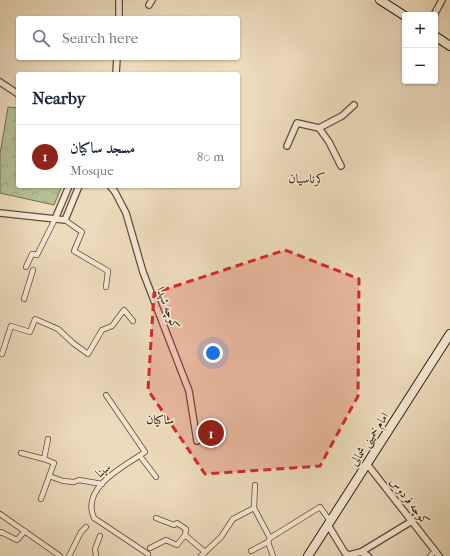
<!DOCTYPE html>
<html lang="en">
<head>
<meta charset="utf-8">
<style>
  :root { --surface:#fff; --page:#f6f6f7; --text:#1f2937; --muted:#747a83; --line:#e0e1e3; --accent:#8f2418 }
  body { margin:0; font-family:"IM FELL French Canon",Amiri,serif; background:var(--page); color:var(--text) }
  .controls { position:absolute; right:12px; top:12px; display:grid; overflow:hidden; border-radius:4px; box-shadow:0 1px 3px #0004 }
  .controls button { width:36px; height:36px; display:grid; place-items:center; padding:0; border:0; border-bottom:1px solid var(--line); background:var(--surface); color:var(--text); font:20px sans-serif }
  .you { position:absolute; left:213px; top:353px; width:14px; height:14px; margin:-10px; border:3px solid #fff; border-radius:50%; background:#1a73e8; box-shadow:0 0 0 6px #1a73e833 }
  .badge { display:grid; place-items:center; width:26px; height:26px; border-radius:50%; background:var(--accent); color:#fff; font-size:13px; font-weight:700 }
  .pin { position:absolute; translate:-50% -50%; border:2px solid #fff; box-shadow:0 1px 4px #0006 }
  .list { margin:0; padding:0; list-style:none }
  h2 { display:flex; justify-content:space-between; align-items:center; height:52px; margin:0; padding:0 16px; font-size:17px }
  h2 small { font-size:13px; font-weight:400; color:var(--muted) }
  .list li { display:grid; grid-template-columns:26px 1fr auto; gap:12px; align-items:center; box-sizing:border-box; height:64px; padding:0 16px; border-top:1px solid var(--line) }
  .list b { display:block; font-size:15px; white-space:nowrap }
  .list p { margin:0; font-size:13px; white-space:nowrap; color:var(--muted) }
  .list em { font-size:13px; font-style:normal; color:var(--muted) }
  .icon { flex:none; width:22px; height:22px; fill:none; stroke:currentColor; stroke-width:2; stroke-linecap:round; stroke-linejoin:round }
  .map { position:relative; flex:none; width:450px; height:556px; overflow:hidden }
  .search { position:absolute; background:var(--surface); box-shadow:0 1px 3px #0004; left:16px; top:16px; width:224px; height:44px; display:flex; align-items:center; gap:10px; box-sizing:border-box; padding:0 14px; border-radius:4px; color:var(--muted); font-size:15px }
  .panel { position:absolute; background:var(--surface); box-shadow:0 1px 3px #0004; left:16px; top:72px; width:224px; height:116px; border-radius:4px }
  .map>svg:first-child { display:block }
  .park { fill:url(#park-crowns); stroke:#746e50 }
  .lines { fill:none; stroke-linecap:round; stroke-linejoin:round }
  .pedestrian-casing { stroke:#644b38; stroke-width:6 }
  .minor-casing { stroke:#644b38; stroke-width:8 }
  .secondary-casing { stroke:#361b0c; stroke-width:10 }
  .pedestrian { stroke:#f3e8d3; stroke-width:4.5 }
  .minor { stroke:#f3e8d3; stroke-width:5.5 }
  .secondary { stroke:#f3e8d3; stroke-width:8 }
  .marked { fill:#d62828; fill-opacity:0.2; stroke:#d62828; stroke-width:3; stroke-dasharray:8 5; stroke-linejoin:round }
  .labels { text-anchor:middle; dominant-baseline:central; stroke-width:3.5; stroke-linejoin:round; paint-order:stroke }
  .street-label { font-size:12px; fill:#361b0c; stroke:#f3e8d3 }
  .neighbourhood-label { font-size:13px; fill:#361b0c; stroke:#f3e8d3 }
</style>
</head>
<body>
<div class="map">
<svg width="450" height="556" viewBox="0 0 450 556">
  <defs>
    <pattern id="park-crowns" width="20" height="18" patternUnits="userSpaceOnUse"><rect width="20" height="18" fill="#b3c194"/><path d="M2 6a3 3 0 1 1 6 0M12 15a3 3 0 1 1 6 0" fill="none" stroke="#9ba57e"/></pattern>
  </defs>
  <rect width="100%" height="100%" fill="#ecdbbc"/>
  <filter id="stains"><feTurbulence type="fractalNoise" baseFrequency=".005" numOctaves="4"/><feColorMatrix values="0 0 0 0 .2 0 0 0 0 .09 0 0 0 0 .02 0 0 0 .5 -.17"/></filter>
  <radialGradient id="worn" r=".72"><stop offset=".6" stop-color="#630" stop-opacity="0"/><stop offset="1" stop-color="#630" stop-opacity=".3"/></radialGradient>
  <!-- park -->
  <path class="park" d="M8,107L18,108V186H62L54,205L0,193V154Z"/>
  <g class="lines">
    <!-- pedestrian casing -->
    <g class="pedestrian-casing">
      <g id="pedestrian">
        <path d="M65,220L82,232L74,251L108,271L106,287"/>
        <path d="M26,267L32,254L37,255L55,219"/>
        <path d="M24,299L33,270"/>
        <path d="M2,354L11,326L30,332L35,319L58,329L73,343L88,354L102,330L112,326L124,310L133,321"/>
        <path d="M106,395L145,452C125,466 80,487 94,518L148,554"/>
        <path d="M21,453L44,459"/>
        <path d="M140,456L156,477"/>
        <path d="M49,476L63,481L74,482L79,480L102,484"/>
        <path d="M41,499L54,463L44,459L48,439"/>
        <path d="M254,508L270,538L268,542L273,556"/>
        <path d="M0,514L60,556"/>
        <path d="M156,518L174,525L177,523L186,529L185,535"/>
        <path d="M0,533L1,532L17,540L25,531"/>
        <path d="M270,538L320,507L330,521"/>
        <path d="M150,548L166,540L177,545L185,535L205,552"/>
        <path d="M251,551L268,542"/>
        <path d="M69,556L81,532L86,527"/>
        <path d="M96,556L95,549L100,536"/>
        <path d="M201,556L221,537L233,519L254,508L255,485"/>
        <path d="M430,556L435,551"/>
      </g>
    </g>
    <!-- minor casing -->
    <g class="minor-casing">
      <g id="minor">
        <path d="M149,5L152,0"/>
        <path d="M434,15L442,0"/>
        <path d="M119,18V0"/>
        <path d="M116,74L117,58"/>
        <path d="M0,82L18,94"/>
        <path d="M319,128L342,116L354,105"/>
        <path d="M287,146L297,123L319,128L329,142L341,166"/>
        <path d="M110,186L115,192L126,213L143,272L189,391L197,441"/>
        <path d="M0,213L65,220L79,186"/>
        <path d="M55,219L69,186"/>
        <path d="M367,464L439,556"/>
        <path d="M328,525L345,553L349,555L361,552L368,556"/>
        <path d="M361,552L412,521"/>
      </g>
    </g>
    <!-- secondary casing -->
    <g class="secondary-casing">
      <g id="secondary">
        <path d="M380,0L405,16"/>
        <path d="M435,36L450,46"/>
        <path d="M308,556L450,334"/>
      </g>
    </g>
    <!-- pedestrian -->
    <use href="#pedestrian" class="pedestrian"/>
    <!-- minor -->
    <use href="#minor" class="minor"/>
    <!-- secondary -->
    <use href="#secondary" class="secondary"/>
  </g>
  <!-- marked area -->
  <path class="marked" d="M285,250L359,279L358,396L320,466L205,474L148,390L154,293Z"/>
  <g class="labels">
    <!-- street labels -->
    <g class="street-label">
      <text transform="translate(168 308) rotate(69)">کوچه شهدا</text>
      <text transform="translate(369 439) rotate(-57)">امام خمینی شمالی</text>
      <text transform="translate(103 470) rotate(-40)">سینا</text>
      <text transform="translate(410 501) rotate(52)">کوچه فردوس</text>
    </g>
    <!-- neighbourhood labels -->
    <g class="neighbourhood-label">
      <text x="307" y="178">کرناسیان</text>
      <text x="160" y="419">ساکیان</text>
    </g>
  </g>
  <rect width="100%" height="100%" filter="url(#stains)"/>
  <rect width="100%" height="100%" fill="url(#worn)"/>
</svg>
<div class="controls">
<button>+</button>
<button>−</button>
</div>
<div class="you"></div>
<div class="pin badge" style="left:211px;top:433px">1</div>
<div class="search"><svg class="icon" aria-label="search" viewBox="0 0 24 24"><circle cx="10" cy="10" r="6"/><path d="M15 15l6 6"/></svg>Search here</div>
<section class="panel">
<h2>Nearby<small></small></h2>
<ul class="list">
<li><span class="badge">1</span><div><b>مسجد ساکیان</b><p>Mosque</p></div><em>80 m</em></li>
</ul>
</section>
</div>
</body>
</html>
